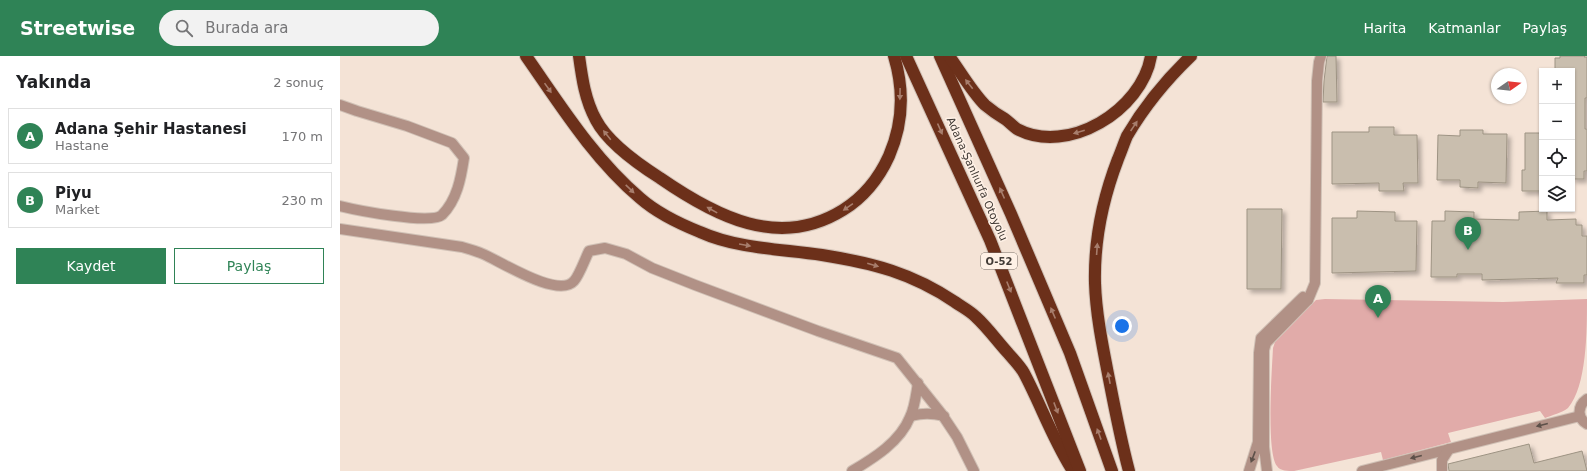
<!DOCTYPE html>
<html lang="tr">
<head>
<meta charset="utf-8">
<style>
  :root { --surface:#fff; --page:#f2f2f2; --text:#202124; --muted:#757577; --line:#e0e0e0; --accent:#2f8356 }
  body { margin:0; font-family:"DejaVu Sans",sans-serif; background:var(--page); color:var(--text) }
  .controls { position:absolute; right:12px; top:12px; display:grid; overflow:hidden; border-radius:0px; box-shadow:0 1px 3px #0004 }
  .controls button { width:36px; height:36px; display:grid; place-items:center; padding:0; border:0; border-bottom:1px solid var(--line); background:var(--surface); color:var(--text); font:20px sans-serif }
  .compass { position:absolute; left:1151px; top:12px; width:36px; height:36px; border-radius:50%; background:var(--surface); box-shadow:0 1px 3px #0004; rotate:76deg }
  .you { position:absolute; left:782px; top:270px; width:14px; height:14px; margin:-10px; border:3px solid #fff; border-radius:50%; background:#1a73e8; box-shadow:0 0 0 6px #1a73e833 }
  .badge { display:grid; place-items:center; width:26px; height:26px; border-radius:50%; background:var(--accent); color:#fff; font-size:13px; font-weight:700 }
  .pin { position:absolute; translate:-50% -33px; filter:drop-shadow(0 1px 2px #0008) }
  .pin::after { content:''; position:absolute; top:21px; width:14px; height:12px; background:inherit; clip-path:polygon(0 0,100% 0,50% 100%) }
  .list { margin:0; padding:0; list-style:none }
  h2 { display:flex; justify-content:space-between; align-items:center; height:52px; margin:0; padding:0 16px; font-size:17px }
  h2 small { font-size:13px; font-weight:400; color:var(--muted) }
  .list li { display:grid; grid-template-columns:26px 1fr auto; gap:12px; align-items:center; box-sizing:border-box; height:56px; margin:0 8px 8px; padding:0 8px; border:1px solid var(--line); border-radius:0px }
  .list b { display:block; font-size:15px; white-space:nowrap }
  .list p { margin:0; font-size:13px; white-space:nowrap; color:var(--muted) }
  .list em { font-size:13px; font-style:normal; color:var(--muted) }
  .actions { display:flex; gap:8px; padding:12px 16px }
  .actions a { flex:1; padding:9px 0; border:1px solid var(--accent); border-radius:0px; text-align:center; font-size:14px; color:var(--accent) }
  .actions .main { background:var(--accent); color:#fff }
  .icon { flex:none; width:22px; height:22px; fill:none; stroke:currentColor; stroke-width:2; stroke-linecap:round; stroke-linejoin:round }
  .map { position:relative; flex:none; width:1247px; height:415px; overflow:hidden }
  header { display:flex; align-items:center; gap:24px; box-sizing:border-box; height:56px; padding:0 20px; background:var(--accent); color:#fff }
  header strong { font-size:19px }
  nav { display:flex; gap:22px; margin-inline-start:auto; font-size:14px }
  .search { width:280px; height:36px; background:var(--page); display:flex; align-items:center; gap:10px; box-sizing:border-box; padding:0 14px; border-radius:22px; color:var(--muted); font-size:15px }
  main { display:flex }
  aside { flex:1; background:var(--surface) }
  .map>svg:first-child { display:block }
  .green { fill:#e1aba9 }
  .building { fill:#c9beae; stroke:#9d9383; filter:url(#shadow) }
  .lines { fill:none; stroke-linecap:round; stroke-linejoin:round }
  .minor-casing { stroke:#d0c1b6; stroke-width:12 }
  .highway-casing { stroke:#d0c1b6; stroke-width:14 }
  .minor { stroke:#b19186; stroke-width:10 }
  .highway { stroke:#6c301a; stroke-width:12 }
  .oneway { fill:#a77d6c }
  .oneway2 { fill:#5d5049 }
  .labels { text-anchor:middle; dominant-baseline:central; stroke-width:3; stroke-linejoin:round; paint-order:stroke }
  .shield { fill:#fff1e6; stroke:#7a716a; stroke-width:1 }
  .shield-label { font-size:10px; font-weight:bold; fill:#413a35 }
  .street-label { font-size:11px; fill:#413a35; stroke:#fff1e6 }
</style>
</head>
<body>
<header>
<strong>Streetwise</strong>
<div class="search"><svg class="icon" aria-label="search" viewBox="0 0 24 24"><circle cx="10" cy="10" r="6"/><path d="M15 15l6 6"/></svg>Burada ara</div>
<nav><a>Harita</a><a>Katmanlar</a><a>Paylaş</a></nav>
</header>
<main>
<aside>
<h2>Yakında<small>2 sonuç</small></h2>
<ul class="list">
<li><span class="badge">A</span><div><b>Adana Şehir Hastanesi</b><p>Hastane</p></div><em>170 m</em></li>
<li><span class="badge">B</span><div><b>Piyu</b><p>Market</p></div><em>230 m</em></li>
</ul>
<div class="actions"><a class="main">Kaydet</a><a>Paylaş</a></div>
</aside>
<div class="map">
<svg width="1247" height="415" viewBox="0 0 1247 415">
  <defs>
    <filter id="shadow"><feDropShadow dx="3.5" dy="3.5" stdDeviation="2" flood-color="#0004"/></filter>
  </defs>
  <rect width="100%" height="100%" fill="#f4e3d6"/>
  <!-- green -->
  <path class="green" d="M985,243L1163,246L1247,243C1247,275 1247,330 1228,352C1222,357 1212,359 1205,362L1200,355L1108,377L1111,386L1043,404L1041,396L954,415C948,415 940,415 937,410C926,396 932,313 933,292L935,286L976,244Z"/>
  <!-- building -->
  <g class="building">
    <path d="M987,0H996L997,46H983L984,25Z"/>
    <path d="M1220,0H1245L1244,1H1247V42H1245V73H1247V115H1244V123H1232V15H1215V2H1220Z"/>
    <path d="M1029,71H1054V79H1077L1078,127H1063L1064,135H1039V127L992,128V76H1029Z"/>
    <path d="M1120,74H1143V78H1167L1166,127L1138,126V132L1120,131V124H1097L1098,79L1120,80Z"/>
    <path d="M1185,77H1202V135H1182V114H1185Z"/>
    <path d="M907,153H942L941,233H907Z"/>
    <path d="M1017,155L1055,156V165H1077L1076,215L992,217V162H1017Z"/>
    <path d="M1105,155L1134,156V163L1179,164V156L1207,155V164L1236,163V169H1242V180H1247V219H1244V227H1216L1218,222L1142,224V218H1117V221H1091L1092,165H1105Z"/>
    <path d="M1189,388L1194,407L1242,395L1247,415H1109L1108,408Z"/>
  </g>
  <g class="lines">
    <!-- minor casing -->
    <g class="minor-casing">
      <g id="minor">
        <path d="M0,49L17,55L67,70L112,87L124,102C121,122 117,144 102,159C92,169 16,154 0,150"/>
        <path d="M0,173L122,191C129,193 136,195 143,198C160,205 218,243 234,225C239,220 245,203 249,195L265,192L286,198L312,212L355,229L478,275L557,302L601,357L617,381L634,415"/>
        <path d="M968,244L975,227L977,25L979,6L981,0"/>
        <path d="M1247,343C1237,350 1237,362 1247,368"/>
        <path d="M571,360C583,357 591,357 604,360"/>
        <path d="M512,415C534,402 560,386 570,361C575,351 576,338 578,327"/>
        <path d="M909,415L918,386L919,297L921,282L963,241L968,244L926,287L924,294V391L927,415"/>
        <path d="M1022,415L1240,360"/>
        <path d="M1102,415V404L1109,393"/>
      </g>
    </g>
    <!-- highway casing -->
    <g class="highway-casing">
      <g id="highway">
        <path d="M186,0C221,50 253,102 300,142C317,157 340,168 360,176C398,193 442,193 482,199C533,207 572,217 615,246C622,251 630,255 636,261C648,272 657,285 668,297C673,303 680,310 684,317C701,349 713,384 733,415"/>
        <path d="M239,0C242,22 245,44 256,64C268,87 298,108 320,122C375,160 439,194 503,154C524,141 539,122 549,100C563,68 564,33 554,0"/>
        <path d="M566,0L650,184L740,415"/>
        <path d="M600,0L671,158L730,297L772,415"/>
        <path d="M609,0C620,15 632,36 645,49C651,54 658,59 665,63C669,66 673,70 677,73C728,100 802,54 811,0"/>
        <path d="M789,415C781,385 775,354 769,323C763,292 756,259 755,227C754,185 763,142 778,103C781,96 784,87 787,80C804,51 827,23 851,0"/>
      </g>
    </g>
    <!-- minor -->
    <use href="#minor" class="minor"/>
    <!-- highway -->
    <use href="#highway" class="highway"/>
  </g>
  <!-- one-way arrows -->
  <defs><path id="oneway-solid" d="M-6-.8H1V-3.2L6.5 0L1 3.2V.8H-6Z"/></defs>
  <g class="oneway">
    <use href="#oneway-solid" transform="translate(629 28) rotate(-128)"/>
    <use href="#oneway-solid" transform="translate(208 32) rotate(55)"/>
    <use href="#oneway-solid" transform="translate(560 38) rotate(91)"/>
    <use href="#oneway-solid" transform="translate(794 70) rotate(-56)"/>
    <use href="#oneway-solid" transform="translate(600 73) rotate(66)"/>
    <use href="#oneway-solid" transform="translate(739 76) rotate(164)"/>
    <use href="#oneway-solid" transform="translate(267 79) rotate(-129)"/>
    <use href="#oneway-solid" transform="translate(290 133) rotate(44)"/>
    <use href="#oneway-solid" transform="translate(662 137) rotate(-114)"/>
    <use href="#oneway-solid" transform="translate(508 151) rotate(145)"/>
    <use href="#oneway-solid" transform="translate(372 154) rotate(-151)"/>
    <use href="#oneway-solid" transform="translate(405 189) rotate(10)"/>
    <use href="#oneway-solid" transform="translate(757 193) rotate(-86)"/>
    <use href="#oneway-solid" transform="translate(533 209) rotate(16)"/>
    <use href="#oneway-solid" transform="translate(669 231) rotate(68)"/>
    <use href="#oneway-solid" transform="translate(713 257) rotate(-113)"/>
    <use href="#oneway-solid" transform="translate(769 322) rotate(-101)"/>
    <use href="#oneway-solid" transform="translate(716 352) rotate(69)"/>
    <use href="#oneway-solid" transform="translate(759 378) rotate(-110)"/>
  </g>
  <g class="oneway2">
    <use href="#oneway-solid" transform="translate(1202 369) rotate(166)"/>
    <use href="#oneway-solid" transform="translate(913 401) rotate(111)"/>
    <use href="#oneway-solid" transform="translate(1076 401) rotate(166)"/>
  </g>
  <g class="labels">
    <!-- shield labels -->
    <rect class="shield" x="641" y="197" width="36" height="16" rx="3"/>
    <g class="shield-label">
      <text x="659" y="205">O-52</text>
    </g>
    <!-- street labels -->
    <g class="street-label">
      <text transform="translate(637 123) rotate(66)">Adana-Şanlıurfa Otoyolu</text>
    </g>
  </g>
</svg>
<div class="controls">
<button>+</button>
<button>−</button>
<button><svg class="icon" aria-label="locate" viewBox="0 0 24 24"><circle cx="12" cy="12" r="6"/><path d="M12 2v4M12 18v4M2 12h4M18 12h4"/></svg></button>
<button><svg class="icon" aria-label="layers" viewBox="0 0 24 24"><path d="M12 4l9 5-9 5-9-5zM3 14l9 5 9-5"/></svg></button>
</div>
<svg class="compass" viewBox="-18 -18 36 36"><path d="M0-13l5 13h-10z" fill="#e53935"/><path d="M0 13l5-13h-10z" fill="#757577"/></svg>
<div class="you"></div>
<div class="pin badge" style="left:1038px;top:262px">A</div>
<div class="pin badge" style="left:1128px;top:194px">B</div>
</div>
</main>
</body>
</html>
